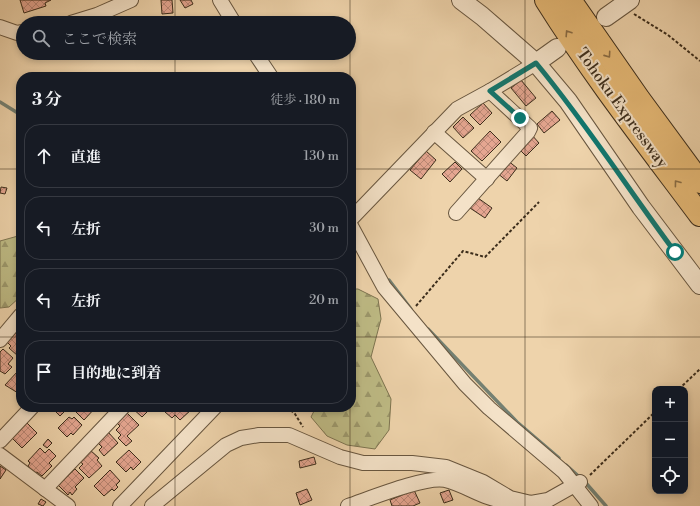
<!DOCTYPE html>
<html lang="ja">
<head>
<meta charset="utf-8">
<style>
  :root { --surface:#171b24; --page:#20242c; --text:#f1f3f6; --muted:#9ea1a6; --line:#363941 }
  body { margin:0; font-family:"Libre Bodoni","Noto Serif JP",serif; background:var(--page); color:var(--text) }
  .controls { position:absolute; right:12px; bottom:12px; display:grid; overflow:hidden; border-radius:8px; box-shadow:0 2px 6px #0003 }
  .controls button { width:36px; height:36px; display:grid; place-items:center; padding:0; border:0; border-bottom:1px solid var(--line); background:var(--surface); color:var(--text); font:20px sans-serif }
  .stop { position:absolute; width:12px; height:12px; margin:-9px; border:3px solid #0f766e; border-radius:50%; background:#fff }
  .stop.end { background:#0f766e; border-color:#fff; box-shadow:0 1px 4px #0008 }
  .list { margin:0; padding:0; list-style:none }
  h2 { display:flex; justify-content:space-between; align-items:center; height:52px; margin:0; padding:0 16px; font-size:17px }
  h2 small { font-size:13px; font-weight:400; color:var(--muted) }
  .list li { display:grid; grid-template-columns:26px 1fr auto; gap:12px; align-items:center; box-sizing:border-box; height:64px; margin:0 8px 8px; padding:0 8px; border:1px solid var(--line); border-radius:16px }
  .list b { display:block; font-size:15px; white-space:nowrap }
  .list em { font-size:13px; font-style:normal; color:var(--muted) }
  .icon { flex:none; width:22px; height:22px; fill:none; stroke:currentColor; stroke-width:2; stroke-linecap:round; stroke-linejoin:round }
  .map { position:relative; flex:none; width:700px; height:506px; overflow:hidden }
  .search { position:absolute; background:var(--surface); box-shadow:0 2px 6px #0003; left:16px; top:16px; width:340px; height:44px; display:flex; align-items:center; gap:10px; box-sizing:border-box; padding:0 14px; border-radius:22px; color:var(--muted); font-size:15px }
  .panel { position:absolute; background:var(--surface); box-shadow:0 2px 6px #0003; left:16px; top:72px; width:340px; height:340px; border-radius:16px }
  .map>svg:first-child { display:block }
  .forest { fill:url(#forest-firs); stroke:#7d7450 }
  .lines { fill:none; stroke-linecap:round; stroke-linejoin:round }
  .stream { stroke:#748072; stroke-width:3.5 }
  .building { fill:url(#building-cross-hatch); stroke:#3c2d1b }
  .minor-casing { stroke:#68563f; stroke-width:16 }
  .tertiary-casing { stroke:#68563f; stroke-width:20 }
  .motorway-casing { stroke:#3c2d1b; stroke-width:24 }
  .path { stroke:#3c2d1b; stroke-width:2; stroke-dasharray:3 2; stroke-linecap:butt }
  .minor { stroke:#f4e2c8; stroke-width:14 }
  .tertiary { stroke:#f4e2c8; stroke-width:18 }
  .motorway { stroke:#e7ba76; stroke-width:22 }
  .oneway { stroke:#896c44 }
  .route { stroke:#0f766e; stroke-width:5 }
  .grid { fill:none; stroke:#3c2d1b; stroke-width:1; stroke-opacity:0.55 }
  .labels { text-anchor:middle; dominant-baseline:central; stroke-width:4; stroke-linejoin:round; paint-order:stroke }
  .street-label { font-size:16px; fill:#3c2d1b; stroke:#f4e2c8 }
</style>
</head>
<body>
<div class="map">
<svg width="700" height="506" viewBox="0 0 700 506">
  <defs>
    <pattern id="forest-firs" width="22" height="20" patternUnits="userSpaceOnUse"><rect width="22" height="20" fill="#bebb85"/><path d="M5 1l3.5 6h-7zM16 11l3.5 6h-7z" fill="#9c986c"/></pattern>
    <pattern id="building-cross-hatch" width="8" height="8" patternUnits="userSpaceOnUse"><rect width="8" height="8" fill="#e5a691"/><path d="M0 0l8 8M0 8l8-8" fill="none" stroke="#bb8876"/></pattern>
  </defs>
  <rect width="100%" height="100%" fill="#eed3ab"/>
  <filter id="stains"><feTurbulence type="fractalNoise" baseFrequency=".005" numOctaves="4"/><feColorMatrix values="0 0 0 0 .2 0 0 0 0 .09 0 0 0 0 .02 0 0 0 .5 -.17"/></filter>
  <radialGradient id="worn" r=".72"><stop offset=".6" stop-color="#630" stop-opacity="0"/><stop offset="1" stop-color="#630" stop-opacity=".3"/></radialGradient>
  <!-- forest -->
  <g class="forest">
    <path d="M18,236H21V296L9,307L0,308V241Z"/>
    <path d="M351,289H358L378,299L381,319L371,357L391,399L389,430L375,449L347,445L327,436L311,417L316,407H351Z"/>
  </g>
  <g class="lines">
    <!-- stream -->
    <g class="stream">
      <path d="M0,102L21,115"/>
      <path d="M389,280L411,309"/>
      <path d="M428,329L517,422L559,458"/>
      <path d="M566,465L585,482L606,506"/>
    </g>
  </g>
  <!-- building -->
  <g class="building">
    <path d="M20,0H51L45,3L46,6L24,13Z"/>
    <path d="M161,0H172L173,13L162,14Z"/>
    <path d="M180,0H191L193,4L185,8Z"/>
    <path d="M521,80L536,98L526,106L511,88Z"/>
    <path d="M483,103L492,113L480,125L470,115Z"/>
    <path d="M552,111L560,120L544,133L537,124Z"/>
    <path d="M463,117L474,128L463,138L453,127Z"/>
    <path d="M490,131L501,142L482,161L471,151Z"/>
    <path d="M531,134L539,143L526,156L518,148Z"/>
    <path d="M426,151L436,160L421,179L410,170Z"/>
    <path d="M507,160L517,168L507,181L497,173Z"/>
    <path d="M455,162L462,169L450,182L442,174Z"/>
    <path d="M1,187L7,188L5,194L0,193Z"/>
    <path d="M478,198L492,208L485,218L470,208Z"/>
    <path d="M18,330L21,333V353L18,356L9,348L11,346L7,342Z"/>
    <path d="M3,349L13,358L8,364L12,367L5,374L0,371V352Z"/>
    <path d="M18,371L21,374V389L18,393L5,385Z"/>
    <path d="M51,407H65L67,409L60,416Z"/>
    <path d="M79,407H96L84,420L75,411Z"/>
    <path d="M131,407H152L142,417Z"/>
    <path d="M170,407H188L191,410L180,420L175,415L172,418L165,412Z"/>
    <path d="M127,413L139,425L127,436L132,441L126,446L118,438L121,435L116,430L120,426L117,423Z"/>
    <path d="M69,417L72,419L74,417L82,425L73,435L71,433L67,437L58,428Z"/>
    <path d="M26,422L37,433L22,448L11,437Z"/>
    <path d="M108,432L118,443L104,456L99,450L102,447L97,442Z"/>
    <path d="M48,439L52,443L47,448L43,445Z"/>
    <path d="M40,448L45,453L49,449L56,456L49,463L52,466L42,476L37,472L35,473L28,466L30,463L28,461Z"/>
    <path d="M90,450L99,458L97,460L102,466L89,478L79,468L83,464L79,461Z"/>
    <path d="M129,450L141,462L133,470L131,467L126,472L116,462Z"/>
    <path d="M314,457L316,464L300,468L299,461Z"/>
    <path d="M0,466L6,470L0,479Z"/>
    <path d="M75,469L84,478L75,487L77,489L72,495L70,492L68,495L58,485Z"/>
    <path d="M110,470L120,481L116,485L118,487L114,491L112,489L104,496L94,486Z"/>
    <path d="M307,489L312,500L300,505L296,493Z"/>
    <path d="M414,490L420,503L413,506H392L390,500Z"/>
    <path d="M449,490L453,500L444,503L440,493Z"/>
    <path d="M41,499L46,502L43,506L38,504Z"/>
  </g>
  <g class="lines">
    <!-- minor casing -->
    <g class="minor-casing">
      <g id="minor">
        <path d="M220,0L234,23"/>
        <path d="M71,23L97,15L131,0"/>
        <path d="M0,27L17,33L23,32"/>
        <path d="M255,53L271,77"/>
        <path d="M434,132L487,179"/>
        <path d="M456,213L528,132L530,128L490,91"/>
        <path d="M351,219L457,109L490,91L536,63"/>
        <path d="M351,226L384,287L465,384L489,408L564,472L591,506"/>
        <path d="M0,340L21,315"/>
        <path d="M0,441L32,407"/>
        <path d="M0,455L68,506"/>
        <path d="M45,489L123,407"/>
        <path d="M120,506L215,407"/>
        <path d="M152,506L226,445L241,438L259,435H289L340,457L363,463H412L446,467L483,482L510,498L531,503L548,500L580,482"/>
        <path d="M348,506C369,499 425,476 445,480C467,485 485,501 509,501"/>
      </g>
    </g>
    <!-- tertiary casing -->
    <g class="tertiary-casing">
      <g id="tertiary">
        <path d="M461,0L482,16L536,63L568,101L641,207L700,285"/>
        <path d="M606,17L630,0"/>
        <path d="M536,63L557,48"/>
      </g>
    </g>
    <!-- motorway casing -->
    <g class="motorway-casing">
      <g id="motorway">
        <path d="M546,0C593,75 647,144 700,215"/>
        <path d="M570,0L639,99L700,182"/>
      </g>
    </g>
    <!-- path -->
    <g class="path">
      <path d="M634,14L668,35L700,61"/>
      <path d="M416,306L463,251L485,257L539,202"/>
      <path d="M679,389L700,369"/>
      <path d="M287,407L295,414L303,427"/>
      <path d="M590,475L655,412"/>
    </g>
    <!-- minor -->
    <use href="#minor" class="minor"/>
    <!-- tertiary -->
    <use href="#tertiary" class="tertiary"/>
    <!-- motorway -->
    <use href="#motorway" class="motorway"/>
  </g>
  <!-- one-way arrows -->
  <defs><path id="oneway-chevron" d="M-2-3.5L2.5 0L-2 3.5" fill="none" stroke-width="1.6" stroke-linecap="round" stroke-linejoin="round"/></defs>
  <g class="oneway">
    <use href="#oneway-chevron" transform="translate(568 33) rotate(-123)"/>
    <use href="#oneway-chevron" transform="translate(608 55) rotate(55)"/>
    <use href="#oneway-chevron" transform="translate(677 183) rotate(-127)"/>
  </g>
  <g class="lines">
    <!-- route -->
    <path class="route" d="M520,118L490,91L536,63C586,123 628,189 675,252"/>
  </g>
  <!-- grid -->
  <path class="grid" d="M175,0V23M350,0V77M525,0V506M175,53V77M0,169H21M351,169H700M0,337H21M351,337H700M175,407V506M350,407V506"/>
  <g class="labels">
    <!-- street labels -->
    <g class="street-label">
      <text transform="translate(622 108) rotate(54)">Tohoku Expressway</text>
    </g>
  </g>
  <rect width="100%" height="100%" filter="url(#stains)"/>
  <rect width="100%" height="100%" fill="url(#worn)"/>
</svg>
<div class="controls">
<button>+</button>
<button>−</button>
<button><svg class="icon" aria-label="locate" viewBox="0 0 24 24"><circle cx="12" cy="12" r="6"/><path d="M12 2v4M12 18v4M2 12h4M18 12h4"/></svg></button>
</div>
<div class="stop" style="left:675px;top:252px"></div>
<div class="stop end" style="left:520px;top:118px"></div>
<div class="search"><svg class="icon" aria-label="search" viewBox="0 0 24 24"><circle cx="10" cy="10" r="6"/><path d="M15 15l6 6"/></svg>ここで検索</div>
<section class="panel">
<h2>3 分<small>徒歩 · 180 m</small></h2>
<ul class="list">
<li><svg class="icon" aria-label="ahead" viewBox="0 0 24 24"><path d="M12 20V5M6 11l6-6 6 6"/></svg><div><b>直進</b></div><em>130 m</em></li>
<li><svg class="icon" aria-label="left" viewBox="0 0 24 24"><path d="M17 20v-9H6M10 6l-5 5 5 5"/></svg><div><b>左折</b></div><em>30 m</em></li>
<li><svg class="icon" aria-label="left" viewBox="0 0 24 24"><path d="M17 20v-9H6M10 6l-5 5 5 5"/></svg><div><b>左折</b></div><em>20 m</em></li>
<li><svg class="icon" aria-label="arrive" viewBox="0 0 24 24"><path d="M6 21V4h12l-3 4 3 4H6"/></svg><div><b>目的地に到着</b></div></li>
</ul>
</section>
</div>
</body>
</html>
